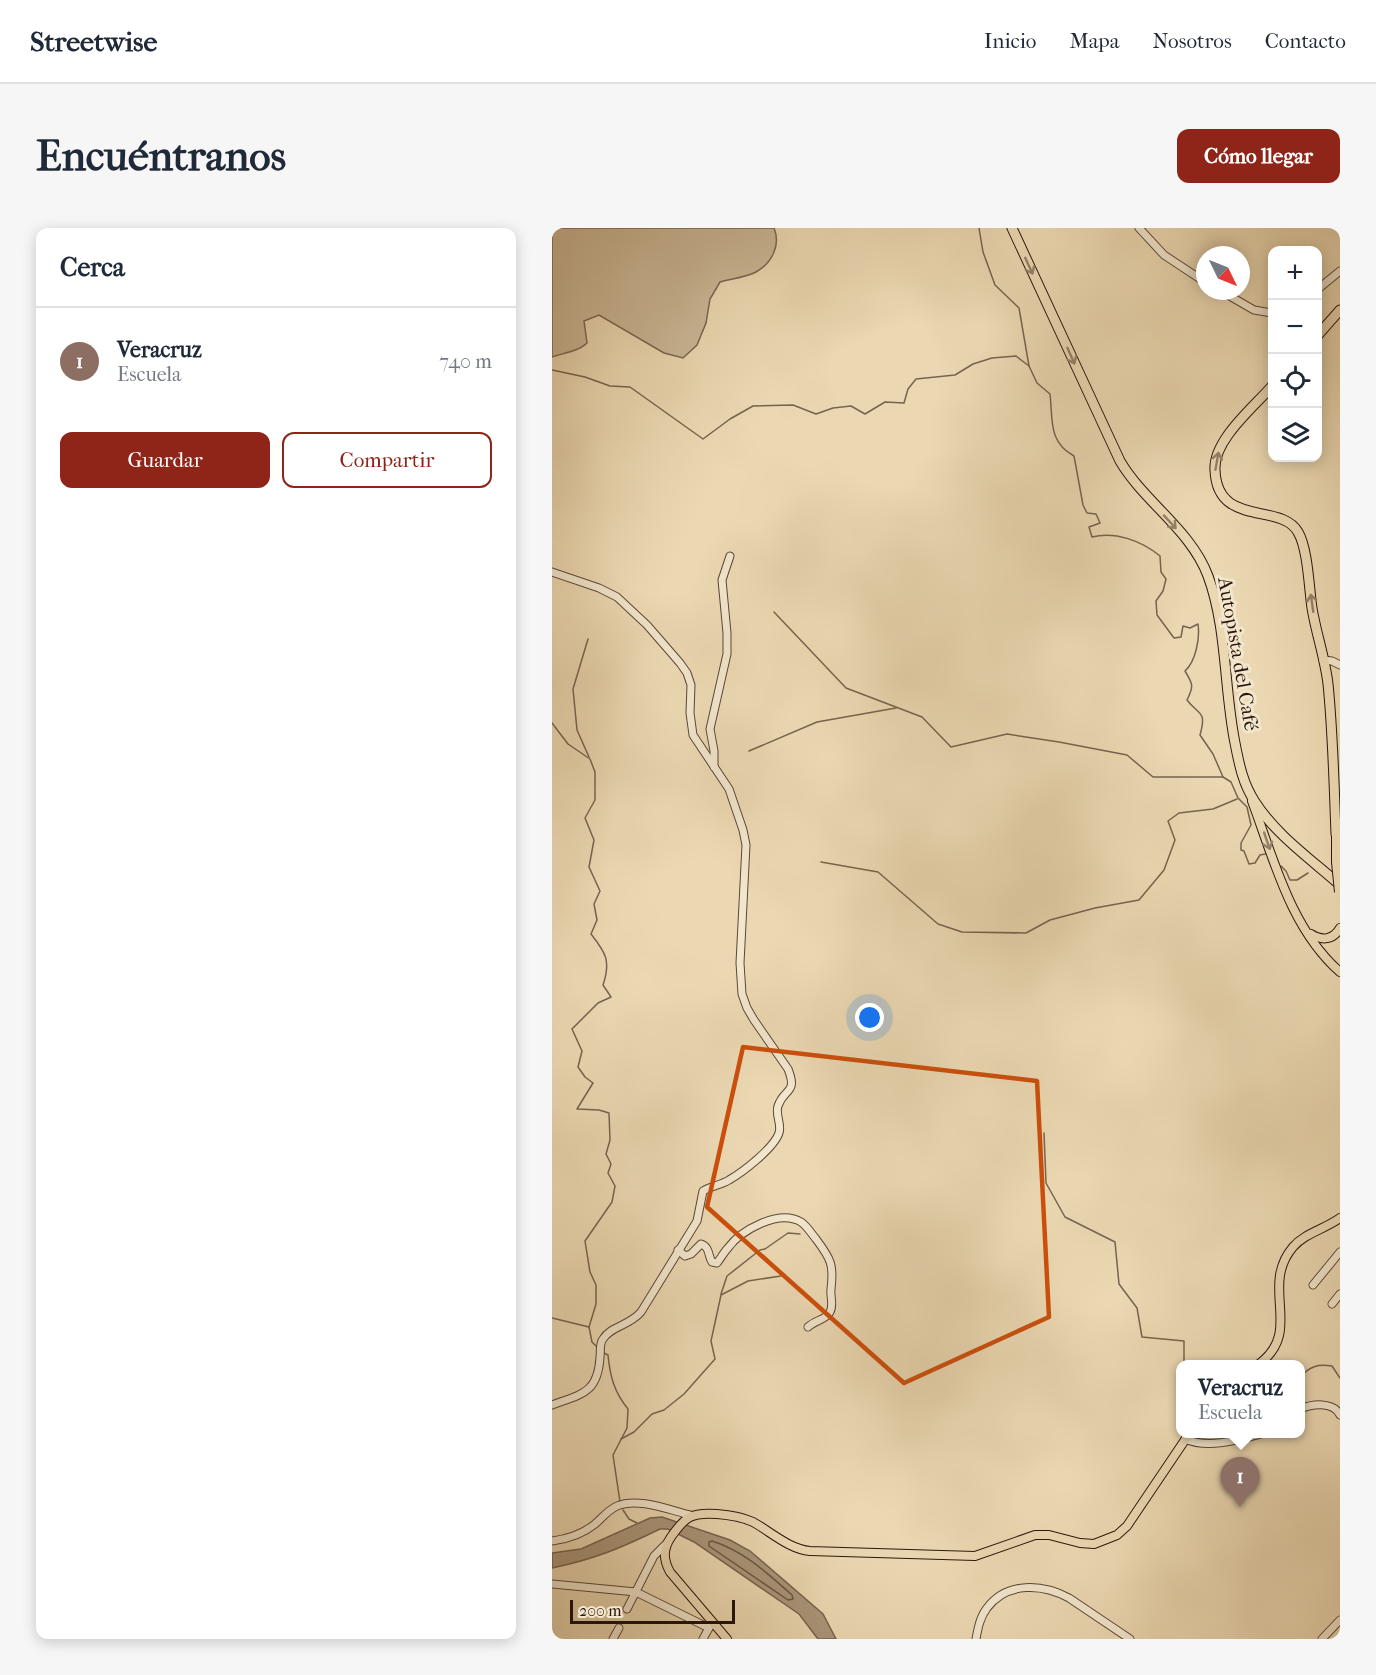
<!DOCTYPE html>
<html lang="es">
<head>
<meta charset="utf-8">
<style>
  :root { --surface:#fff; --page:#f6f6f7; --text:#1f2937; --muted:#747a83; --line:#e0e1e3; --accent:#8f2418 }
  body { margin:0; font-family:"IM FELL French Canon",serif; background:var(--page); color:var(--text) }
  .controls { position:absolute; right:18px; top:18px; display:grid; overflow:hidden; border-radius:12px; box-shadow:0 3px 15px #0003 }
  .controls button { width:54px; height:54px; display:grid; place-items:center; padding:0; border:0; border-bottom:2px solid var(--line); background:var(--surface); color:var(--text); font:30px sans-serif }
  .compass { position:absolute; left:644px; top:18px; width:54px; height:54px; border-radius:50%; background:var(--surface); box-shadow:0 3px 15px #0003; rotate:133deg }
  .scale { position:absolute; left:18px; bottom:15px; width:165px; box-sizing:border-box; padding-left:6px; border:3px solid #2b170e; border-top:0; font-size:16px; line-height:21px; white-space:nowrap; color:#2b170e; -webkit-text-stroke:4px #f2e6cd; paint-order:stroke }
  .you { position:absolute; left:318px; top:790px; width:21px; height:21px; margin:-15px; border:4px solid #fff; border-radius:50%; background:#1a73e8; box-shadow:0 0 0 9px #1a73e833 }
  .badge { display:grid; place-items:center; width:39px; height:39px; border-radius:50%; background:var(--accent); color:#fff; font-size:20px; font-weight:700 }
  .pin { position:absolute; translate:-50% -50px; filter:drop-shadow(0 2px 3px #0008) }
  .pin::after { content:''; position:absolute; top:32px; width:21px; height:18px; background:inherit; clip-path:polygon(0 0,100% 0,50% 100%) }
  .popup { position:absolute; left:624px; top:1132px; width:129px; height:78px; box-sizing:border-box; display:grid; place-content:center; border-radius:12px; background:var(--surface); filter:drop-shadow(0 2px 4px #0005); font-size:20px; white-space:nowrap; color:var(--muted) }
  .popup b { font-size:22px; color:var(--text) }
  .popup::after { content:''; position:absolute; left:50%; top:100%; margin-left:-12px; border:12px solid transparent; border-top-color:var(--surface) }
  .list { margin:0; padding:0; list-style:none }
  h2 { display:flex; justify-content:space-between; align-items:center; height:78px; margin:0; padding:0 24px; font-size:26px }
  h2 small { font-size:20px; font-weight:400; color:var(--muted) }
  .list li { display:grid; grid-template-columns:39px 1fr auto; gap:18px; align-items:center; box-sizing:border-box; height:108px; padding:0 24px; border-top:2px solid var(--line) }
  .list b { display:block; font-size:22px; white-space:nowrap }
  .list p { margin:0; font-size:20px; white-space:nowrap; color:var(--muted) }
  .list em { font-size:20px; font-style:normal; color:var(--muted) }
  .actions { display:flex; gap:12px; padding:18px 24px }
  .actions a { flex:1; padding:14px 0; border:2px solid var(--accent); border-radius:12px; text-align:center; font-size:21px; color:var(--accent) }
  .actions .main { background:var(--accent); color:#fff }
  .icon { flex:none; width:33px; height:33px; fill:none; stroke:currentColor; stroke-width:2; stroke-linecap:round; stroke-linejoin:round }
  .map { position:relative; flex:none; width:788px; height:1411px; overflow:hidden; border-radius:12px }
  header { display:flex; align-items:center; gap:36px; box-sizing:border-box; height:84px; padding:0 30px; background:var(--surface); border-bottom:2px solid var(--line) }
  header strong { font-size:28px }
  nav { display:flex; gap:33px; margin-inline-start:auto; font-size:21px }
  .intro { display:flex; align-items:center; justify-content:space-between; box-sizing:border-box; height:144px; padding:0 36px }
  h1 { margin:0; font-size:42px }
  .button { padding:15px 27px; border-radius:12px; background:var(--accent); color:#fff; font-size:21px; font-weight:700 }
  main { display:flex; gap:36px; padding:0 36px }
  aside { flex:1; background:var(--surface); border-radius:12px; box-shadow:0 3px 15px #0003 }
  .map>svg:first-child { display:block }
  .green { fill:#cab796; stroke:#7a6752; stroke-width:1.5 }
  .water { fill:#aa967a; stroke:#77634f; stroke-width:1.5 }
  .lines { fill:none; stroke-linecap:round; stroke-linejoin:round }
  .shore { stroke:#6a5644; stroke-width:1.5 }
  .stream { stroke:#77634f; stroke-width:1.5 }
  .minor-casing { stroke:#5b4737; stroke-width:9 }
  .major-casing { stroke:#2b170e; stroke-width:10 }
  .highway-casing { stroke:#2b170e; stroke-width:11 }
  .minor { stroke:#f2e6cd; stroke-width:7 }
  .major { stroke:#ebd8b2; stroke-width:8 }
  .highway { stroke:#ebd8b2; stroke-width:9 }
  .major-bridge-casing { stroke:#2b170e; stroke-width:10; stroke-linecap:butt }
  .major-bridge { stroke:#ebd8b2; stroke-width:8 }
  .oneway { stroke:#958168 }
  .marked { fill:none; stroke:#cc4f0c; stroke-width:4.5; stroke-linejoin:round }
  .labels { text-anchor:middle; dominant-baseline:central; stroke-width:6; stroke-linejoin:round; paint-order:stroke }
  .street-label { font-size:20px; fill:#2b170e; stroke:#f2e6cd }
</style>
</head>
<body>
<header>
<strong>Streetwise</strong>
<nav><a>Inicio</a><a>Mapa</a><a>Nosotros</a><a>Contacto</a></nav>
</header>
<div class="intro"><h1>Encuéntranos</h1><a class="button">Cómo llegar</a></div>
<main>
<aside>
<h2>Cerca<small></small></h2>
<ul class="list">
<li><span class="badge" style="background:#8d6e63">1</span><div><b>Veracruz</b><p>Escuela</p></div><em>740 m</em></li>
</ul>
<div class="actions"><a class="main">Guardar</a><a>Compartir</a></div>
</aside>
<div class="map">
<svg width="788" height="1411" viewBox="0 0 788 1411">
  <rect width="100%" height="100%" fill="#ebd8b2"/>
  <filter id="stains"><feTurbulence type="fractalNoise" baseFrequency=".00333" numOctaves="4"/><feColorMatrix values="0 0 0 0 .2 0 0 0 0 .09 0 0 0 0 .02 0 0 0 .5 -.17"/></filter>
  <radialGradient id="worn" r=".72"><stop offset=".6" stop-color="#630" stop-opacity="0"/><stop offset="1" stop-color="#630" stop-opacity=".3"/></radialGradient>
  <!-- green -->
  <path class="green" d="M0,0H222C229,17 220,35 204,44C195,49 179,51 168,54L158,71L154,95L145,117L131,130L112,125L47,87L32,93L35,115C27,123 12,125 0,129Z"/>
  <!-- water -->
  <path class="water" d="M110,1289L178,1312L198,1323L271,1386L284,1411H266L247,1386L142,1314L116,1301H108C69,1320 43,1331 0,1340V1325L29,1321L98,1290Z"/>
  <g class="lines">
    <!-- shore -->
    <path class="shore" d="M160,1313C192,1323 215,1345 240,1367L241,1371L236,1372L157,1318V1314Z"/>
    <!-- stream -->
    <g class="stream">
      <path d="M427,0L431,24L443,57L467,80L477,138"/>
      <path d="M0,142L33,149L58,158L78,159L151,211L178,191L201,178L241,177L264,186L281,180L299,178L313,186L333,174L352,175L356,161L364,151L403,147L421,136L440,130L464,128L477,138L485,155L498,166C501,192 496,214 522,228L531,277L535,285L544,286L548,295L537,299L540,309C563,303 590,313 608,328L609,344L614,351L611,363L604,373L605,387L622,410L629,409L631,398L638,400L646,396C648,410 644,433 633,443C641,456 642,458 635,472C647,488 655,482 648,507L661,526L671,549L679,554L686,570L695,579L699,597L689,615V622L692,623L697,636L703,635L708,627L713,626"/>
      <path d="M222,384L294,460L370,489L399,519L455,506L507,514L575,527L601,549H671"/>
      <path d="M36,411L21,461L25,502L37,529"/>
      <path d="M0,495L16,516L38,531L43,544V572L33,590L42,612L37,639L48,663L42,676L45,692L39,706C54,725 59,733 51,757L59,769L46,775L20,801L30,823L26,839L33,849L41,855L25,881L47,882L57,885L58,912L54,926L59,936L56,945L63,958L60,974L33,1013L38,1044L44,1057V1076L37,1099"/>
      <path d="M197,523L265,494L344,480"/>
      <path d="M269,634L326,644L386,696L410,704L474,705L498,692L543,680L587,672L612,642L623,612L616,593L627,585L661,581L685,571"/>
      <path d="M729,638L734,643L738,652H745L756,645"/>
      <path d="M492,905L494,955L513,989L563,1014L567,1056L585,1080L590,1109L632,1113V1136"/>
      <path d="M169,1066L175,1048L208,1022L213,1021L236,1005L248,1006"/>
      <path d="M0,1090L37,1099L40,1114L46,1120"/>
      <path d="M52,1125L56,1127C58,1148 62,1164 76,1181L75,1200L61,1227L68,1274"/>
      <path d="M748,1150C757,1138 766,1136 780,1138L788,1150"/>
      <path d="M69,1211L82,1204L100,1186L112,1182L132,1166L163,1131L159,1113L169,1067L196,1053L229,1048"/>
      <path d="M71,1282L77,1291L85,1295"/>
    </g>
    <!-- minor casing -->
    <g class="minor-casing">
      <g id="minor">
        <path d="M587,0L612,27L653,54"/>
        <path d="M766,61L788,43"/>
        <path d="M669,63L702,82L720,85"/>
        <path d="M0,344L47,360L65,369L95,397L128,435L135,445L139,457L138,485L141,507L177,561L191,602L194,617L188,735L190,766L195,780L202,792L236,841C246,866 232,860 226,878C223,887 230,896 227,905C222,920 191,944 177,952C169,957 159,958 151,963L145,993L89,1084C77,1098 59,1098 51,1111C47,1116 49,1123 48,1129C46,1165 30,1166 0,1177"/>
        <path d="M771,432L780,433L788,437"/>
        <path d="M162,539V523L158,501L175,426V405L170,352L178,328"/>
        <path d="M126,1022L133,1028L139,1026L149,1016C158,1019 156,1028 160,1034L165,1035C169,1030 172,1024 176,1020C189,1002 227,981 249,994C255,998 259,1005 264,1011C279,1031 282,1037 279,1061C278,1069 282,1077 278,1084C274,1092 263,1092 256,1099"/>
        <path d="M761,1057L788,1024"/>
        <path d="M780,1076L788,1066"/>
        <path d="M748,1181C760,1176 781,1173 788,1187"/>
        <path d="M633,1211C656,1221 686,1212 709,1206"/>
        <path d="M0,1313C15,1311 32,1305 43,1296C50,1290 56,1282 65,1278C86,1269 117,1282 138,1287"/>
        <path d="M0,1356L84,1364L157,1400"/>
        <path d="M75,1381L102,1328L115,1315"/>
        <path d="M61,1411L67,1400"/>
        <path d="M151,1411L158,1398"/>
        <path d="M424,1411C426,1400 428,1389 435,1380C455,1353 491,1356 517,1370L578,1411"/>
        <path d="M770,1411L788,1392"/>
      </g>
    </g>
    <!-- major casing -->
    <g class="major-casing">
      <g id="major">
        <path d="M700,573C722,632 739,701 788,744"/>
        <path d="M784,634V606"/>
        <path d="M759,706C770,713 781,712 788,700"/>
        <path d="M707,1136C752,1103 707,1059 741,1019C753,1005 773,1001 788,990"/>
        <path d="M175,1411L118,1344C111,1331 111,1321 119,1309C133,1289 139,1284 165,1286C177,1287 190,1289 201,1294C219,1304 237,1321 258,1323L423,1328L483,1307H497L528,1315L542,1316L565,1307L575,1298L637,1206"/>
      </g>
    </g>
    <!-- highway casing -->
    <g class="highway-casing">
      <g id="highway">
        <path d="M460,0L568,233C592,274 639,302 656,348C675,399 672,461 683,515C687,536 691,556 703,574C724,607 760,632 788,657"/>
        <path d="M766,107L788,82"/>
        <path d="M720,158C702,179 661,212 663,242C665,300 729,274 746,304C756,321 757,360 760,380C764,405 773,430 776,456C781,505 782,556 784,606L788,616"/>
      </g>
    </g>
    <!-- minor -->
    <use href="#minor" class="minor"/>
    <!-- major -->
    <use href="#major" class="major"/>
    <!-- highway -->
    <use href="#highway" class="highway"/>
    <!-- major-bridge casing -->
    <g class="major-bridge-casing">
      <path id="major-bridge" d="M784,634L787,664"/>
    </g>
    <!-- major-bridge -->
    <use href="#major-bridge" class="major-bridge"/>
  </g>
  <!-- one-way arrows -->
  <defs><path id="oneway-shaft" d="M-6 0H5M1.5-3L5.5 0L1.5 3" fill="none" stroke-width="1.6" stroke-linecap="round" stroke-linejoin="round" transform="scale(1.5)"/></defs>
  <g class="oneway">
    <use href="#oneway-shaft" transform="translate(477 38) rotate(65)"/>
    <use href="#oneway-shaft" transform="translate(519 128) rotate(66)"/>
    <use href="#oneway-shaft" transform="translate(665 233) rotate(-80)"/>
    <use href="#oneway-shaft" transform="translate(618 294) rotate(47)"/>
    <use href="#oneway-shaft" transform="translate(760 375) rotate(-98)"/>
    <use href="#oneway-shaft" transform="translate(715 613) rotate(71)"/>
  </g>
  <!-- marked area -->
  <path class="marked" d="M191,819L485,853L497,1089L352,1155L155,979Z"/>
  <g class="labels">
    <!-- street labels -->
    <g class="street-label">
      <text transform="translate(686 426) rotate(80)">Autopista del Café</text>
    </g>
  </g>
  <rect width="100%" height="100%" filter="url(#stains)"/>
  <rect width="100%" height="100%" fill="url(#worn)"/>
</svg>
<div class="controls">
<button>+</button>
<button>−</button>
<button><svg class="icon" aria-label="locate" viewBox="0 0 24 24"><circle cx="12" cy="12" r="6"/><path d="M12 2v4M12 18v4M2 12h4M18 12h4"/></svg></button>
<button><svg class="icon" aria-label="layers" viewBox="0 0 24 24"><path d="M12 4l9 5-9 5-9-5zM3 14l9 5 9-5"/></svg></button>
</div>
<svg class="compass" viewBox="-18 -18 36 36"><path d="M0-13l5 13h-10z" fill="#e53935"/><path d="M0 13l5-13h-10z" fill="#747a83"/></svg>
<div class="scale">200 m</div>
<div class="you"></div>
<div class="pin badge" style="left:688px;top:1279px;background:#8d6e63">1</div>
<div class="popup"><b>Veracruz</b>Escuela</div>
</div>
</main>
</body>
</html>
